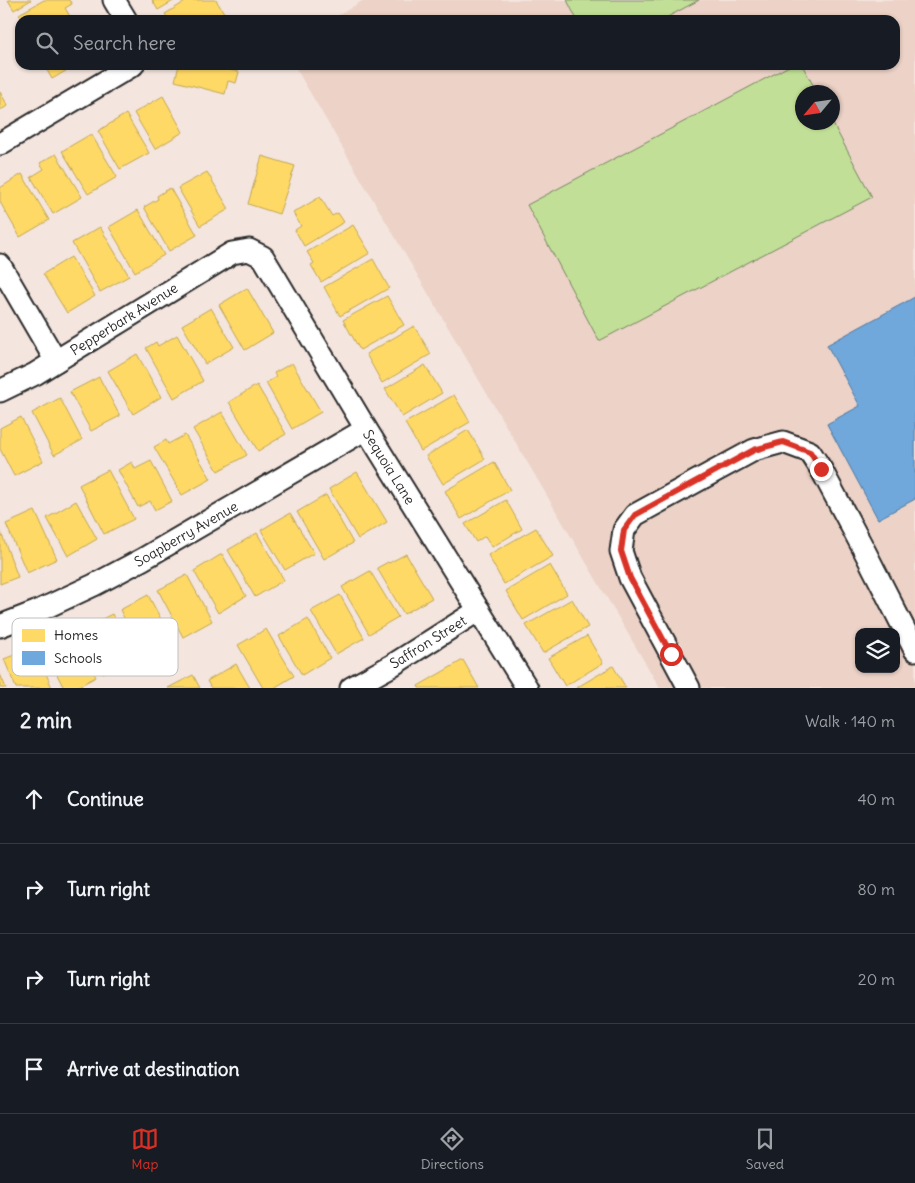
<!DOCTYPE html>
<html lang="en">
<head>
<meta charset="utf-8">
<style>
  :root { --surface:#171b24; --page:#242831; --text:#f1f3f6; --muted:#9ea1a6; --line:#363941; --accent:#d93025 }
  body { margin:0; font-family:Delius,sans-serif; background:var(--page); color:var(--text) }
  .controls { position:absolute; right:15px; bottom:15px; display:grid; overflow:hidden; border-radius:10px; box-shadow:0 1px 4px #0004 }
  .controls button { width:45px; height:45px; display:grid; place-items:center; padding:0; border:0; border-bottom:1px solid var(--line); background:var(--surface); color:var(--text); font:25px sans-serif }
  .compass { position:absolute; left:795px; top:85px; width:45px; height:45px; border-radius:50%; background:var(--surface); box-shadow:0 1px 4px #0004; rotate:241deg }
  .stop { position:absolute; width:15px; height:15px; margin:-11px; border:4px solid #d93025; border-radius:50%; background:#fff }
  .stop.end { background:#d93025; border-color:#fff; box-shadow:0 1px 5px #0008 }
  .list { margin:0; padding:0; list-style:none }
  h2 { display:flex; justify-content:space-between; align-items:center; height:65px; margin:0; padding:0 20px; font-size:21px }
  h2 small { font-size:16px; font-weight:400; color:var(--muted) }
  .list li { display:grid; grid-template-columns:32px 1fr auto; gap:15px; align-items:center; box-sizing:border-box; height:90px; padding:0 20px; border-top:1px solid var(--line) }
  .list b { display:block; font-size:19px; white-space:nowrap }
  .list em { font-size:16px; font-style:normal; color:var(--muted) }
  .icon { flex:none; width:28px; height:28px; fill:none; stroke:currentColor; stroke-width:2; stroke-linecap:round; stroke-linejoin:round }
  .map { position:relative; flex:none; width:915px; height:688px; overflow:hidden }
  .search { position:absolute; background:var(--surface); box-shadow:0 1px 4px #0004; left:15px; right:15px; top:15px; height:55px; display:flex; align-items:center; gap:12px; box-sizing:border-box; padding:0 18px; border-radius:15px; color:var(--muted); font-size:19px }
  .sheet { height:425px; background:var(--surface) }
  nav { display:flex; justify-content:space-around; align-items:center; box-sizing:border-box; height:70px; border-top:1px solid var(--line); background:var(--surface); font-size:14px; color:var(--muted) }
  nav a { display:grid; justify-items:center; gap:2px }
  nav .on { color:var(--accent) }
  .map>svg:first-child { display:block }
  .built { fill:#ecd2c7; fill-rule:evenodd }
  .green { fill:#c2df97; stroke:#768561 }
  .homes { fill:#ffd966; stroke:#bfa554 }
  .schools { fill:#6fa8dc; stroke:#5b82a7 }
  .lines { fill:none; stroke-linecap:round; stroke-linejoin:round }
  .minor-casing { stroke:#2b2b2b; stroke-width:25 }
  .minor { stroke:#fff; stroke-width:21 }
  .route { stroke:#d93025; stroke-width:6 }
  .labels { text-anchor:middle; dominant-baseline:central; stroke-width:5; stroke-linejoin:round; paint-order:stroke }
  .street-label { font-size:14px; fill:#2b2b2b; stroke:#fff }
  .key { fill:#fff; stroke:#bfbfbf; stroke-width:1 }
  .key-label { font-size:14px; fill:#2b2b2b }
</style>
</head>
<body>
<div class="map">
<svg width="915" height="688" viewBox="0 0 915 688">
  <rect width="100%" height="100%" fill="#f4e5de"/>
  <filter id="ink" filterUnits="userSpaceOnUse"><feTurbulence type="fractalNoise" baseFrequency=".02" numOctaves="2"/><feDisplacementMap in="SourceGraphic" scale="10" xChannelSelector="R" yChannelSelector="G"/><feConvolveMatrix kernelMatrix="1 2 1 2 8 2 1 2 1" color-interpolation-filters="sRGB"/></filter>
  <g filter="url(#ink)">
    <!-- built -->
    <path class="built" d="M364,0H915V688H660L294,65H895V20H331ZM802,92H832V122H802ZM859,632H896V669H859Z"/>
    <!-- green -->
    <g class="green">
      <path d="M567,0H699L662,20H577Z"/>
      <path d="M791,65H802L817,92H802V122H832L872,197L599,341L527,205Z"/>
    </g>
    <!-- homes -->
    <g class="homes">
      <path d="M8,0H31L14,10Z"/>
      <path d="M44,0H69L72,4L65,8L72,20H23L19,14Z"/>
      <path d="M152,0H175L158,10Z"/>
      <path d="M188,0H216L226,16L219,20H169L165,14Z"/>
      <path d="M44,65H76L52,79Z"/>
      <path d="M179,65H232L230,70L239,72L236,83L228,81L225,94L175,81Z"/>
      <path d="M0,92L8,106L0,110Z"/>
      <path d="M163,96L183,132L155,149L134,113Z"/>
      <path d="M126,114L149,153L120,169L98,131Z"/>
      <path d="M91,134L117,177L88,194L62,151Z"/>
      <path d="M56,154L82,197L53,214L31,177L44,169L40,163Z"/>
      <path d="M262,156L295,166L279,214L248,204Z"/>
      <path d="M207,172L229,209L200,226L178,188Z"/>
      <path d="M22,174L49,220L20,237L0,202V188Z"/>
      <path d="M170,188L197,235L169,251L144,207L158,199L157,196Z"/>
      <path d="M320,197L332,216L338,213L344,222L304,246L295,230L301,226L293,213Z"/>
      <path d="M138,210L164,255L135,272L109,227Z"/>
      <path d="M353,225L370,253L321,282L311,265L314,263L307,252Z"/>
      <path d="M100,227L129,276L100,292L72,243Z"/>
      <path d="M71,257L95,296L67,313L43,274Z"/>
      <path d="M373,259L389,288L340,316L324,287Z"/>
      <path d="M247,288L273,333L245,350L219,305Z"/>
      <path d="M387,296L404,325L360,350L343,320Z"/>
      <path d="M211,308L234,347L205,364L182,325Z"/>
      <path d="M414,326L431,354L382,383L366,354Z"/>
      <path d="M177,335L203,381L174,398L146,348L156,342L158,346Z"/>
      <path d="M137,354L161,397L133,414L108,371Z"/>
      <path d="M292,363L321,412L292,429L266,383L276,377L274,373Z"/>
      <path d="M425,365L442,393L402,417L385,389Z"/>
      <path d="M99,377L120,416L91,431L70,392Z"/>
      <path d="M257,385L286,434L258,451L229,402Z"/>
      <path d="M454,395L470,422L421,451L405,423Z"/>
      <path d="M60,398L82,440L54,455L32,413Z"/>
      <path d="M222,412L247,455L218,471L193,429Z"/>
      <path d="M21,417L43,461L14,476L0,449V428Z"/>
      <path d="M468,430L485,459L443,484L426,456Z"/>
      <path d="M185,435L211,479L182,495L154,447L166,440L168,444Z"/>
      <path d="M151,461L172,501L155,510L150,501L138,507L118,470L132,462L135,469Z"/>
      <path d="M494,462L510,490L461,519L445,491Z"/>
      <path d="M108,470L134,519L104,534L79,485Z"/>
      <path d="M357,472L387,522L358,539L329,489Z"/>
      <path d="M326,495L353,543L324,559L297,512Z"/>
      <path d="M506,500L522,529L492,547L485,536L476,542L465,524Z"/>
      <path d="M76,501L97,539L68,556L47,518Z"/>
      <path d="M35,511L57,559L27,573L6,524Z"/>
      <path d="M290,513L314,553L285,570L261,530Z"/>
      <path d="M536,528L553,556L504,584L488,555Z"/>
      <path d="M0,530L18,577L0,584Z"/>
      <path d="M257,533L284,580L255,597L228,550Z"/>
      <path d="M222,554L246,596L218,613L194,571Z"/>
      <path d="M406,554L432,598L404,614L377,568L388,562L389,563Z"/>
      <path d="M550,565L567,594L523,620L506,591Z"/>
      <path d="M370,571L398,617L369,634L342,587Z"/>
      <path d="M187,575L212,621L183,637L158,590Z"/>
      <path d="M148,595L169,634L140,649L120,610Z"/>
      <path d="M340,595L364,638L336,654L311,611Z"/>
      <path d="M572,599L588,627L543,653L526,625Z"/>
      <path d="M112,614L137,664L123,671L120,665L103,673L82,629Z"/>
      <path d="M308,619L330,658L302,675L279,636Z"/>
      <path d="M266,629L294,676L274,688H263L238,645Z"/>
      <path d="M72,631L96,677L75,688H64L42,646Z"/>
      <path d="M587,636L603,663L565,686L548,658Z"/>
      <path d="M35,647L52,688H16L4,659Z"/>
      <path d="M463,660L479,688H419L418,686Z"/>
      <path d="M236,664L250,688H211L207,681Z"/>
      <path d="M613,666L626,688H576Z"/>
      <path d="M0,674L6,688H0Z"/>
      <path d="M193,675L200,688H168Z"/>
    </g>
    <!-- schools -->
    <g class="schools">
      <path d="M915,297V499L878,519L827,424L860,406L827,345Z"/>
      <path d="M915,297V499L878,519L827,424L860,406L827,345Z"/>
    </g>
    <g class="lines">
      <!-- minor casing -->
      <g class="minor-casing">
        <g id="minor">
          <path d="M114,0L126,20"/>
          <path d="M0,144L133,65"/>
          <path d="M0,265L56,361"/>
          <path d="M0,391L35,374L56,361L232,253L249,250L263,257L366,429L527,688"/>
          <path d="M0,626L36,612L94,585L143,559L366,429"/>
          <path d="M351,688L391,666L479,610"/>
          <path d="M689,688L630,578L621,551L624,530L635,515L695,482L754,450L783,442L810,452L821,469L862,546L915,650"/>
        </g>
      </g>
      <!-- minor -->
      <use href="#minor" class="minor"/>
    </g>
  </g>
  <g class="lines" filter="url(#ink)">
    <!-- route -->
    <path class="route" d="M671,654L630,578L621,551L624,530L635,515L695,482L754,450L783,442L810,452L821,469"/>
  </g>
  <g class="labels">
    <!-- street labels -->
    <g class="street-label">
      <text transform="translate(124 319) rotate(-32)">Pepperbark Avenue</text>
      <text transform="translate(389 467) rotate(58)">Sequoia Lane</text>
      <text transform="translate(186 534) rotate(-30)">Soapberry Avenue</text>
      <text transform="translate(428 642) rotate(-32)">Saffron Street</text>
    </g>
  </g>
  <!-- legend -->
  <rect x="12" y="618" width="166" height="58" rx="8" class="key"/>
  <rect x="22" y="629" width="23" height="13" fill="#ffd966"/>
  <rect x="22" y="651" width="23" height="14" fill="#6fa8dc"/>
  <g class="key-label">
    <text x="54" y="640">Homes</text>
    <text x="54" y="663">Schools</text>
  </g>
</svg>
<div class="controls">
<button><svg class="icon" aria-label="layers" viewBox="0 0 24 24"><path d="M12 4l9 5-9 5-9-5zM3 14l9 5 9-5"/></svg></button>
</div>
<svg class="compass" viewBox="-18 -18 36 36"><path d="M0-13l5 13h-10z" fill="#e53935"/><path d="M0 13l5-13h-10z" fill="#9ea1a6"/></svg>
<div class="stop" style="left:671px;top:654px"></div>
<div class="stop end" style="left:821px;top:469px"></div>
<div class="search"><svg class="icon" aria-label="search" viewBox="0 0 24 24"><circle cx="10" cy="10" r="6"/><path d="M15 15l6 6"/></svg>Search here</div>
</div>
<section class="sheet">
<h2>2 min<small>Walk · 140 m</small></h2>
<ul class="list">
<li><svg class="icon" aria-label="ahead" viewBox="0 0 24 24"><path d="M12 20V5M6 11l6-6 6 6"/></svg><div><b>Continue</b></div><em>40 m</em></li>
<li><svg class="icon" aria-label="right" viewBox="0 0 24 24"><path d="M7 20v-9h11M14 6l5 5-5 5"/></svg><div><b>Turn right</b></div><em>80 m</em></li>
<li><svg class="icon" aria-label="right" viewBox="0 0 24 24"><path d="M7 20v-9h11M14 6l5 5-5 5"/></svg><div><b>Turn right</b></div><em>20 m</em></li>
<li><svg class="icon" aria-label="arrive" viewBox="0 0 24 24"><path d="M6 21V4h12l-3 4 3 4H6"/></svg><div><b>Arrive at destination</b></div></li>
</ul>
</section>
<nav>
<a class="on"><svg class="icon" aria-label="map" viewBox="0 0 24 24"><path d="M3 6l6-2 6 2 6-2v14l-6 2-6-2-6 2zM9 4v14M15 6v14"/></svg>Map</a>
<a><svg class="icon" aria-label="directions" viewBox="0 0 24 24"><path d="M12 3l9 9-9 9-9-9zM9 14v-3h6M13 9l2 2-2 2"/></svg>Directions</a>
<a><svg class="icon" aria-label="saved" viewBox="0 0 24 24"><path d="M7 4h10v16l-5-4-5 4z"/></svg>Saved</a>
</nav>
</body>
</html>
